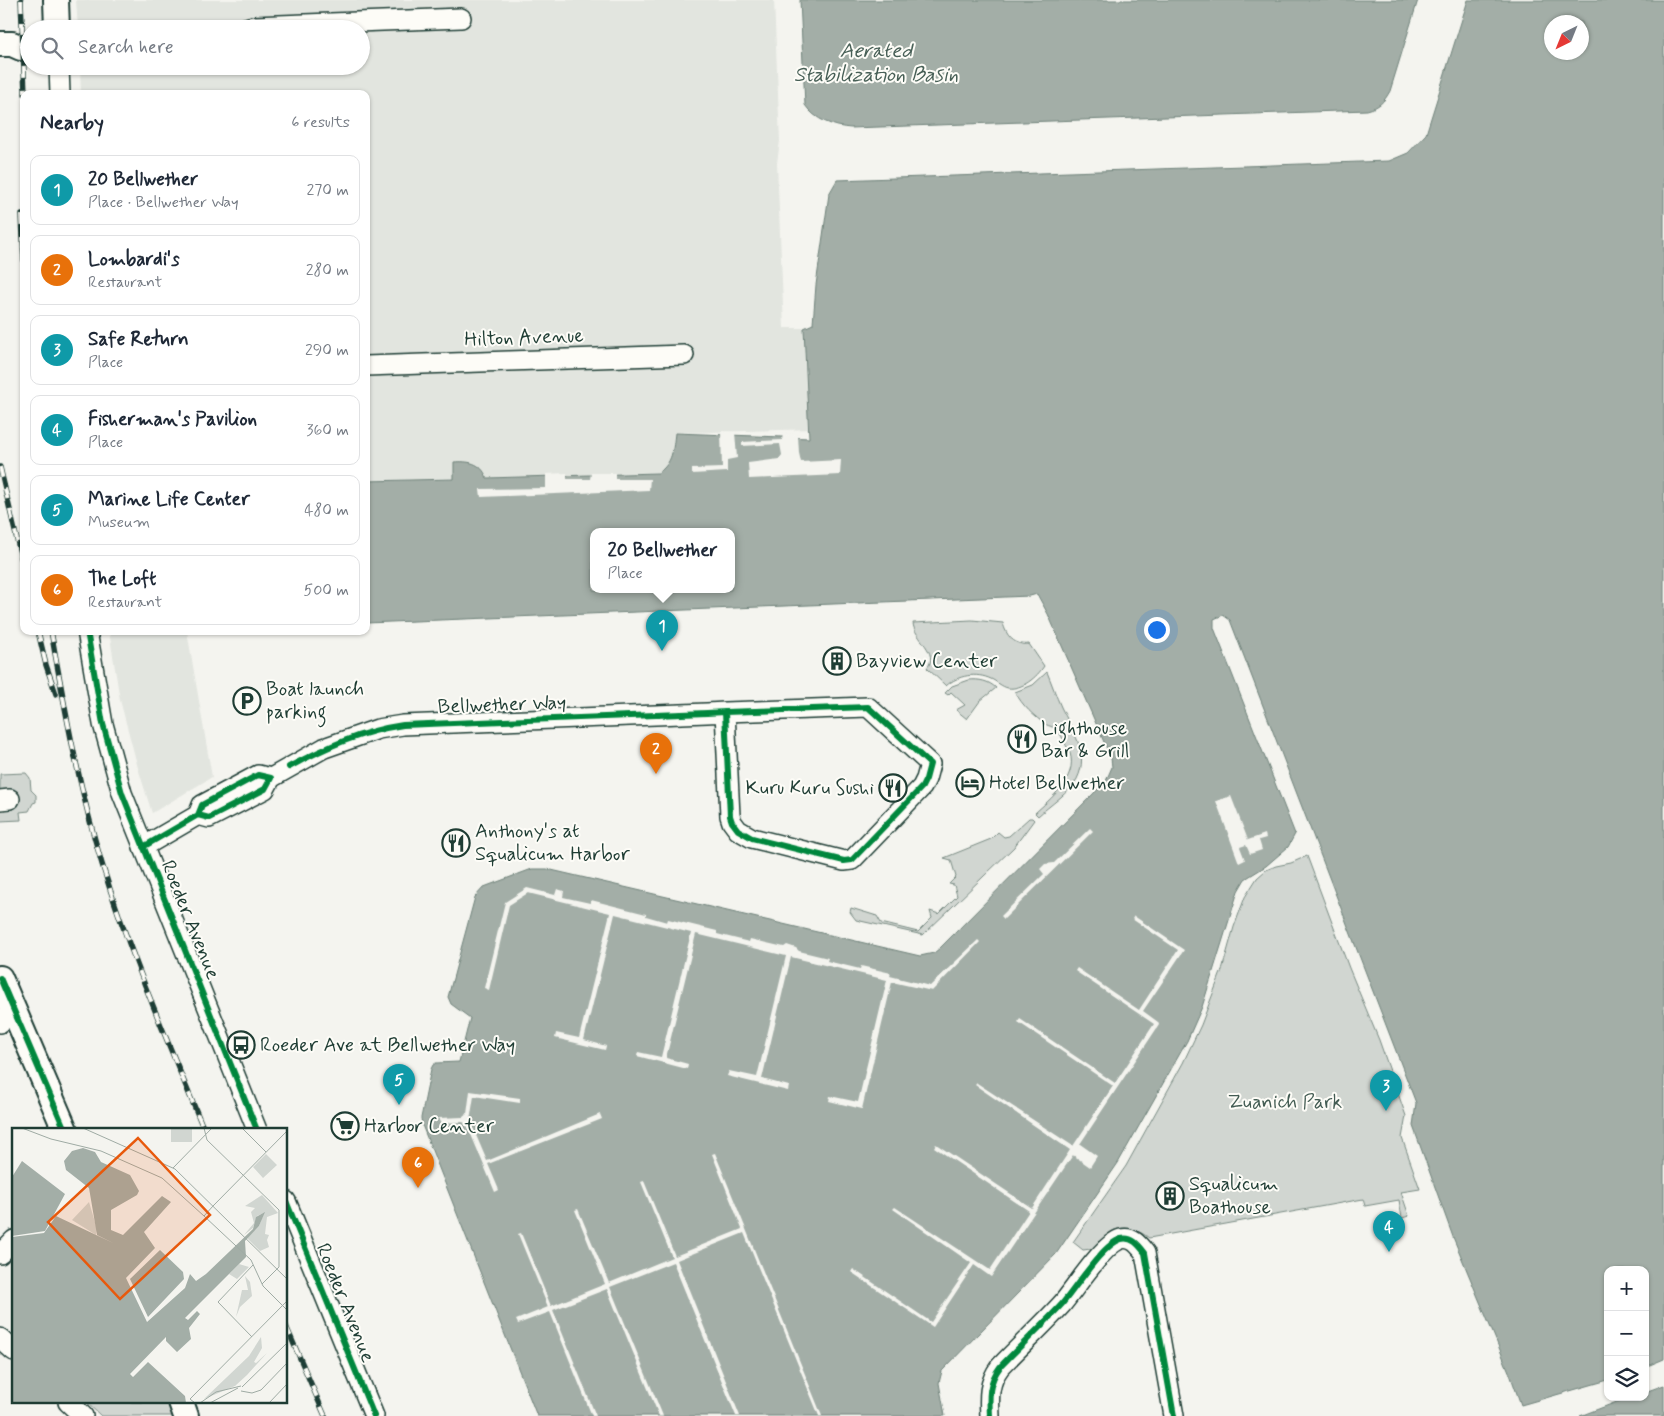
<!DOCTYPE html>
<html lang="en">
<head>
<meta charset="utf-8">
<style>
  :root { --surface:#fff; --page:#f6f6f7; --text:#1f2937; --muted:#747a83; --line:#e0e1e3; --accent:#7c3aed }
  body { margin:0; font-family:Mynerve,sans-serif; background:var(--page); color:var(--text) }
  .controls { position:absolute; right:15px; bottom:15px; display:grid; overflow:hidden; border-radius:10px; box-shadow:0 1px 4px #0004 }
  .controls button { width:45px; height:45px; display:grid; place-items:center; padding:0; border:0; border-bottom:1px solid var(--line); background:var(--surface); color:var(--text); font:25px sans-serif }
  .compass { position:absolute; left:1544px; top:15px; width:45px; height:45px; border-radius:50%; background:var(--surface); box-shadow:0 1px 4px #0004; rotate:223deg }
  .you { position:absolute; left:1156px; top:629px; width:18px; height:18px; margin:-12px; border:4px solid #fff; border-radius:50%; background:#1a73e8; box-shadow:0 0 0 8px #1a73e833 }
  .badge { display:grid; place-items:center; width:32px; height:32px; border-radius:50%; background:var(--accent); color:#fff; font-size:16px; font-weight:700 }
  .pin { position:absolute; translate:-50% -41px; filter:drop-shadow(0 1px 2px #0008) }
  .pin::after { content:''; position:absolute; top:26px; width:18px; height:15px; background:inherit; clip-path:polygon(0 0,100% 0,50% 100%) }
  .popup { position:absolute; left:590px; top:528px; width:145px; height:65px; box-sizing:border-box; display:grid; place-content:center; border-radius:10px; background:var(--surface); filter:drop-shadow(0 1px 4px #0005); font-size:16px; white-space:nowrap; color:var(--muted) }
  .popup b { font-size:19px; color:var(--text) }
  .popup::after { content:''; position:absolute; left:50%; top:100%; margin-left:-10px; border:10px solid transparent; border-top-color:var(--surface) }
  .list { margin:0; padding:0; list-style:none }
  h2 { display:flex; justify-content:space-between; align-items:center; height:65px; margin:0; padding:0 20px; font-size:21px }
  h2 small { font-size:16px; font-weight:400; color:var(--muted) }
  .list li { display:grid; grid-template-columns:32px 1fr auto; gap:15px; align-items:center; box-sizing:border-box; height:70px; margin:0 10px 10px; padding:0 10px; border:1px solid var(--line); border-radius:10px }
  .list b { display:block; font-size:19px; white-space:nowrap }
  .list p { margin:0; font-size:16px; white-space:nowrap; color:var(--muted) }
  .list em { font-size:16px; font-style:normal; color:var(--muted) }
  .icon { flex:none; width:28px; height:28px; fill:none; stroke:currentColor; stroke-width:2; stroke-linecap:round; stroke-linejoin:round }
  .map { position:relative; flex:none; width:1664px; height:1416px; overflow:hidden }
  .search { position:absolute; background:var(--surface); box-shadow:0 1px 4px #0004; left:20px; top:20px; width:350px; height:55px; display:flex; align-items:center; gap:12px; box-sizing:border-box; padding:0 18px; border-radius:28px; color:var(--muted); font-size:19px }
  .panel { position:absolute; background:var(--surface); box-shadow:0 1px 4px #0004; left:20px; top:90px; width:350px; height:545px; border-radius:10px }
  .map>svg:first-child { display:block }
  .built { fill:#e2e5df }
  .green { fill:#d1d6d1; stroke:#788a82 }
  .water { fill:#a3aea7; stroke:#6e8179; fill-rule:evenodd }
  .pier { fill:#f4f4ef }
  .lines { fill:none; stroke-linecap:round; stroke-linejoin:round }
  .minor-casing { stroke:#1f3d34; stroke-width:22 }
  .major-casing { stroke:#1f3d34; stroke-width:28 }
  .minor { stroke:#fdfcf7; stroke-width:19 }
  .major { stroke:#fdfcf7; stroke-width:24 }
  .rail-casing { stroke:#1f3d34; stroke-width:5.5 }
  .rail { stroke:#fdfcf7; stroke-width:4; stroke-dasharray:11; stroke-linecap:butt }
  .cycleway-casing { stroke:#fdfcf7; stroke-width:9 }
  .cycleway { stroke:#00873e; stroke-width:6 }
  .labels { text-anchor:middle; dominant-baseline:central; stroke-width:4; stroke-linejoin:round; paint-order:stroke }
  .street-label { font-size:20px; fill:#1f3d34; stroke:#fdfcf7 }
  .poi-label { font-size:20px; fill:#1f3d34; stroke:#fdfcf7; text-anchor:start }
  .park-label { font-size:20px; fill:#435c53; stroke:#fdfcf7 }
  .water-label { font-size:21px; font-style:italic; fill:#475f56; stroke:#fdfcf7 }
  .inset-road { fill:none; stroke:#9faba4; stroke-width:1 }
  .view { fill:#e8590c; fill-opacity:0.15; stroke:#e8590c; stroke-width:2.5 }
  .inset-edge { fill:none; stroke:#1f3d34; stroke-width:2.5 }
</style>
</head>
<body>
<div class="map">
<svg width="1664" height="1416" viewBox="0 0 1664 1416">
  <rect width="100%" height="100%" fill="#f4f4ef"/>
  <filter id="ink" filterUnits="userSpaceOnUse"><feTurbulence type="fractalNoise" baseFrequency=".02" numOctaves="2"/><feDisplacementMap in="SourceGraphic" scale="10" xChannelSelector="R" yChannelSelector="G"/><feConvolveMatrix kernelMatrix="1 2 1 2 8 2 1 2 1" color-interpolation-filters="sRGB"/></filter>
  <g filter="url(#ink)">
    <!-- built -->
    <g class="built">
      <path d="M76,0H774L780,141L777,163L784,328H804L812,429L675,433L672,455L665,468L658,473L366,481V94H81L80,66H361V29H78Z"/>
      <path d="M109,631H187L212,777L152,813L138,768L120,700Z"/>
    </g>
    <!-- green -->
    <g class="green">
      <path d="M972,620L1003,623C1006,636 1015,646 1029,644L1044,666C1037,677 1022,690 1008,688C1002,687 996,681 991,679C976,672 958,675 946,686L927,668C940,652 914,639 913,623Z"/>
      <path d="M1047,672C1052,684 1056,696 1061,707C1072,730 1090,753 1077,779C1070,792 1049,806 1038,816L1035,813C1050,799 1078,778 1070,753C1069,750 1066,746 1065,743C1062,737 1059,731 1054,728C1051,726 1049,726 1047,725C1034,717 1022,705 1015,692L1033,685Z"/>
      <path d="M969,680C979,679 989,681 996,688L980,701L967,719L956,710L965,705L951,692L948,695L945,693L952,686Z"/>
      <path d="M26,773L30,778L31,790L36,795V802L33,803L29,811L20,812L21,820L0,821V774Z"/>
      <path d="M1029,818H1032L1034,820L1014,847L923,935L856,920L850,912L851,908L877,916L881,923L918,932L932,918L930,911L939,914L957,896L954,885L949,884L956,877L951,860L944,858L991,839L998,832L1004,837L1009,836Z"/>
      <path d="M1307,856L1349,968L1379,1040L1406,1116L1402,1138L1420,1189L1401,1192L1409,1216L1402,1218L1399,1200L1365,1206L1363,1199L1149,1238C1131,1224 1108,1223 1099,1248L1083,1250L1073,1242L1126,1166L1183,1063L1201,1025L1222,970L1234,927L1245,897L1257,878L1266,870L1276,866L1291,863Z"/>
      <path d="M86,1402H171L177,1416H101Z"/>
    </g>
    <!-- water -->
    <g class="water">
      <path d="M800,0H1418L1390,91C1384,102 1379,107 1367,110L851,128C834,127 815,120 805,105Z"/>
      <path d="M1468,0H1664V1359L1645,1367V1270H1608V1380L1521,1405L1510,1374L1453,1237L1413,1126L1416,1103L1230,620L1223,615L1214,619V628L1295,834L1288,847L1266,866L1245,879L1238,891L1202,1007L1187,1041L1118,1163L1056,1254L942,1371L939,1383L945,1416H537L422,1125L421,1118L431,1069L433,1065L436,1063L459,1062L470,1018L451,1004L448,997L475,897L484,887L532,869H547L920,956L934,953L940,948L1106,781L1112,767L1111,758L1048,614L1037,594L1030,596L366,623V481L454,479V462C468,461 481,462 487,478L658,473C673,463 673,449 675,433L809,438L804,328L813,324L816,285L829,194L837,180L1389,161L1408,153L1426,134ZM1552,22H1582V52H1552ZM593,532H731V590H593Z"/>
      <path d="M1664,1385V1416H1580L1630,1397H1645V1392Z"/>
    </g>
    <!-- pier -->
    <g class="pier">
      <path d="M721,431L735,432L737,458L727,460V472L692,474V469L722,468Z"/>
      <path d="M783,434L798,435L799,453L801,462L841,460L840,475L749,479L748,463L779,459L782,455L780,444L742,446V442L782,440Z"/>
      <path d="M567,473V479H590L591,473H615V479H650L649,490L481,497L480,489L546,488V474Z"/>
      <path d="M1231,796L1248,840L1265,834L1266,838L1259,840L1262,850L1250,854L1246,845L1240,847L1245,860L1239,863L1216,801Z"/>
      <path d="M1090,828L1093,831L1004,919L1001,916L1044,874L1040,869L1045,864L1054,863Z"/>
      <path d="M527,888L555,895L557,889L564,891L563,897L590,903L591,900L646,914V916L667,922L668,919L717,931V934L749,942L750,939L784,947L787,945L796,948L799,951L828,958L827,961L860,969L861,966L891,973L890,976L930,986L978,940L980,942L932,991L892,982L862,1109L829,1101L830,1096L858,1102L887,980L791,957L762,1079L789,1086L788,1091L727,1076L729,1071L757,1077L786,956L696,934L666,1058L688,1064L687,1069L637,1056L638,1052L661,1057L691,933L615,914L584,1040L606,1046L605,1050L555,1038L556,1033L579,1038L610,913L528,893L509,905L489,990L484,988L505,902Z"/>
      <path d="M1134,916L1184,950L1143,1011L1158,1022L1159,1025L1080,1144L1097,1156L1090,1167L1073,1155L991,1277L974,1265L933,1327L851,1272L853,1269L931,1322L971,1263L893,1209L895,1207L990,1270L1029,1211L934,1147L936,1144L1032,1208L1070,1150L975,1085L977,1083L1073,1146L1113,1086L1018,1022L1020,1019L1115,1083L1154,1024L1075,971L1077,968L1139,1010L1178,950L1132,919Z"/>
      <path d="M470,1091L520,1098V1103L474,1096L470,1121L487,1161L600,1114L602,1119L488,1164L499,1190L495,1192L467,1125L463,1122L440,1123L439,1118L463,1117L467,1114Z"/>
      <path d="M715,1153L822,1416H819L744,1233L677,1260L740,1416H736L673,1262L610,1287L663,1416H659L607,1289L553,1310L596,1416H592L550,1312L518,1324L516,1320L548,1307L518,1234L521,1233L551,1306L605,1284L575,1210L578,1209L609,1283L672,1257L641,1182L644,1181L675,1256L742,1229L712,1154Z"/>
    </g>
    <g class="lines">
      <!-- minor casing -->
      <g class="minor-casing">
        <g id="minor">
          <path d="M243,29L253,26L461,18"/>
          <path d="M59,66L60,94"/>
          <path d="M366,366L684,355"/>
          <path d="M87,631L103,724L122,793L257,1130"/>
          <path d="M0,800L10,799"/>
          <path d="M198,815L209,818L265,789L271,778L324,748L378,729L403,725L707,713L725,712L868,707L930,764L926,779L922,787L852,860L844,861L752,838L738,830L732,822L730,816L725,712"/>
          <path d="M143,847L198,815L202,805L258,775L271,778"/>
          <path d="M0,1023L13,1009"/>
          <path d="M286,1201L374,1416"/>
          <path d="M0,1254L14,1240"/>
          <path d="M0,1338L14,1351"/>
          <path d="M68,1402L83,1416"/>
          <path d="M990,1416C989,1397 988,1383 1000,1367C1020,1346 1042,1326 1062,1304C1075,1289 1103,1244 1121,1239C1132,1236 1139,1245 1145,1253L1174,1416"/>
        </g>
      </g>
      <!-- major casing -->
      <g class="major-casing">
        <g id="major">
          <path d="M56,0L57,29"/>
          <path d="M0,44H12L21,48H29"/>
          <path d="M0,978L65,1130"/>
          <path d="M181,1402L186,1416"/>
        </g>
      </g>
      <!-- minor -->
      <use href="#minor" class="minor"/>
      <!-- major -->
      <use href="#major" class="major"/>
      <!-- rail casing -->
      <g class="rail-casing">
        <g id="rail">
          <path d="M21,0L25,94"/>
          <path d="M22,215L24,260"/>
          <path d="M0,467L24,570"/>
          <path d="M38,631L46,665L56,694"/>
          <path d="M51,631C65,710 79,788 102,864C130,955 168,1042 204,1130"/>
          <path d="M286,1326L325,1416"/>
        </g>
      </g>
      <!-- rail -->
      <use href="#rail" class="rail"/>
      <!-- cycleway casing -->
      <g class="cycleway-casing">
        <g id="cycleway">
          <path d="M87,631L103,724L122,793L257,1130"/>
          <path d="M289,767C326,747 362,731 403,725L707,713L725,712L868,707L930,764L926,779L922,787L852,860L844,861L752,838L738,830L732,822L730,816L725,712"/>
          <path d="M143,847L198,815L202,805L258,775L271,778L265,789L209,818L198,815"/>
          <path d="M0,978L65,1130"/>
          <path d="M286,1201L374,1416"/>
          <path d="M990,1416C989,1397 988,1383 1000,1367C1020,1346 1042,1326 1062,1304C1075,1289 1103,1244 1121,1239C1132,1236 1139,1245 1145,1253L1174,1416"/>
        </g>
      </g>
      <!-- cycleway -->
      <use href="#cycleway" class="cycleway"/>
    </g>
  </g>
  <!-- icons -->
  <defs>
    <g id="building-ring" transform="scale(1.4375)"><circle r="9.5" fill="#fdfcf7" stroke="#1f3d34" stroke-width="1.5"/><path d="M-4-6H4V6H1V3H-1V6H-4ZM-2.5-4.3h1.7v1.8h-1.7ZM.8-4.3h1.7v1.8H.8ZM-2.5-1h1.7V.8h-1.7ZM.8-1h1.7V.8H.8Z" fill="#1f3d34"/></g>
    <g id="parking-ring" transform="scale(1.4375)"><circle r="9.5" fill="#fdfcf7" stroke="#1f3d34" stroke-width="1.5"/><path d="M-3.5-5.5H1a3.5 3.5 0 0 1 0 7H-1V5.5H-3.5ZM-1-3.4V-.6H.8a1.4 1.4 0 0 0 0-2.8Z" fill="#1f3d34"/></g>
    <g id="restaurant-ring" transform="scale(1.4375)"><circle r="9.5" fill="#fdfcf7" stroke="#1f3d34" stroke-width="1.5"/><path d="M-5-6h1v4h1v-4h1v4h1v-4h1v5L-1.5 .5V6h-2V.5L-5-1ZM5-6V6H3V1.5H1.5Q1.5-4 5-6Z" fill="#1f3d34"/></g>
    <g id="hotel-ring" transform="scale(1.4375)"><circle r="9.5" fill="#fdfcf7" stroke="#1f3d34" stroke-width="1.5"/><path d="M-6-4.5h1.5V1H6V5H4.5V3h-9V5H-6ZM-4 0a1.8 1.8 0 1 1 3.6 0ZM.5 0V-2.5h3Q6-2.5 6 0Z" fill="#1f3d34"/></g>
    <g id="bus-ring" transform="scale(1.4375)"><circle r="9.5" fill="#fdfcf7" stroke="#1f3d34" stroke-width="1.5"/><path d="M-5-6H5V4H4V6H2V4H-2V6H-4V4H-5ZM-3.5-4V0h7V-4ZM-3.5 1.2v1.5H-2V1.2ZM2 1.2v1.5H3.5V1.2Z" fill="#1f3d34"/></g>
    <g id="supermarket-ring" transform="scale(1.4375)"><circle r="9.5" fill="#fdfcf7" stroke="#1f3d34" stroke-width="1.5"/><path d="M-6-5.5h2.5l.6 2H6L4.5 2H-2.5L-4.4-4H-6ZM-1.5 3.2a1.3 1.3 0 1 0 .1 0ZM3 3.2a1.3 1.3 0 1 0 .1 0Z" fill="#1f3d34"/></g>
  </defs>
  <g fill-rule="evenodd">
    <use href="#building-ring" x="837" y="661"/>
    <use href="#parking-ring" x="247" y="701"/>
    <use href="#restaurant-ring" x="1022" y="739"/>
    <use href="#hotel-ring" x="970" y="783"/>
    <use href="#restaurant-ring" x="893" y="788"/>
    <use href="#restaurant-ring" x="456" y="843"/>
    <use href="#bus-ring" x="241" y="1045"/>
    <use href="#supermarket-ring" x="345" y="1126"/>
    <use href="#building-ring" x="1170" y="1196"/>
  </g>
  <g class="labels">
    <!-- street labels -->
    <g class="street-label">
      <text transform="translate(524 338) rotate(-2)">Hilton Avenue</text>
      <text transform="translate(502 705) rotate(-2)">Bellwether Way</text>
      <text transform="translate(190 920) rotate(68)">Roeder Avenue</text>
      <text transform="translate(345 1303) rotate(68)">Roeder Avenue</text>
    </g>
    <!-- poi labels -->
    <g class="poi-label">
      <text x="856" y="661">Bayview Center</text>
      <text x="266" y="689">Boat launch<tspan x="266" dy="23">parking</tspan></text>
      <text x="1041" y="728">Lighthouse<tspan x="1041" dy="23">Bar &amp; Grill</tspan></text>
      <text x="989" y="783">Hotel Bellwether</text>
      <text x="874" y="788" text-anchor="end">Kuru Kuru Sushi</text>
      <text x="475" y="831">Anthony's at<tspan x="475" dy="23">Squalicum Harbor</tspan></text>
      <text x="260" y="1045">Roeder Ave at Bellwether Way</text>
      <text x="364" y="1126">Harbor Center</text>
      <text x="1189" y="1184">Squalicum<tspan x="1189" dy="23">Boathouse</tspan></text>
    </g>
    <!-- park labels -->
    <g class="park-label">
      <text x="1285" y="1102">Zuanich Park</text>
    </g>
    <!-- water labels -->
    <g class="water-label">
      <text x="876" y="51">Aerated<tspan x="876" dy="24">Stabilization Basin</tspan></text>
    </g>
  </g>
  <!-- overview -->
  <g transform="translate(12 1128)">
    <rect width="275" height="275" fill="#f4f4ef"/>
    <path d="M159,0H180V14H159ZM254,26L265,37L251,50L241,39ZM250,67L266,85L255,89L253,106L257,107L255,112L257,119L248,123L235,110L247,98L252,85L245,88L241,100L232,107L242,95L239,84L243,80L233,78ZM77,74L85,101L84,107L60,92ZM227,136L237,139L225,151L217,146ZM233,148L238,154L240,168L228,179L224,189L230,162H236ZM249,209L250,220L242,234L244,235L255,225L235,247L223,258L192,271L237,228Z" fill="#d1d6d1"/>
    <path d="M71,20L83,24L89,34L118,47L127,63L125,67L99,82V102L111,107L150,68L159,74L132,104L143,120L114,150L135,194L173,160L178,146L184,153L194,146L241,101L244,89L253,84L247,98L233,113L234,129L173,190L176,192L185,183L188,186L177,200L179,211L165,224L154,213V209L118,246L121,249L136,234L173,268L174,275H0V109L32,105L44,88L101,115L85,107L77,60L54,42L52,33L60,23ZM10,33L53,66L33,103L0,108V49ZM148,122L171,144L172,151L136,189L118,151Z" fill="#a3aea7"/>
    <path class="inset-road" d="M10,0L39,11L89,23L150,50L192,88M71,0L163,41L275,151M192,0L195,12L267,82V139L250,156M230,0L254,24M161,40L200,0M201,78L275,3M201,78L192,88L239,132L251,158L275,182M240,209L206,174L241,137M230,259L275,215M229,263L240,265L249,262L275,235M183,275L178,271L275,173M188,275L204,264L229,258M198,275L226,260M257,275L275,256"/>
    <path class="view" d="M126,10L198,87L108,171L36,94Z"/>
    <rect width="275" height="275" class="inset-edge"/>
  </g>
</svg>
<div class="controls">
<button>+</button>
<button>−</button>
<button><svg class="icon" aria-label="layers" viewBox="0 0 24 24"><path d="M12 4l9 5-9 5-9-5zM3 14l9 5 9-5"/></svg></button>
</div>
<svg class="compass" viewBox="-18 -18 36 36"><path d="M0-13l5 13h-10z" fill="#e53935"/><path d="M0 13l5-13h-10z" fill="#747a83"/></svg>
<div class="you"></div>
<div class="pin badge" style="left:662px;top:651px;background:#0f9aa8">1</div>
<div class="popup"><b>20 Bellwether</b>Place</div>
<div class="pin badge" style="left:656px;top:774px;background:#e8710a">2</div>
<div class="pin badge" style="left:1386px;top:1111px;background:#0f9aa8">3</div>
<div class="pin badge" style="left:1389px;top:1252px;background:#0f9aa8">4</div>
<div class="pin badge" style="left:399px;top:1105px;background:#0f9aa8">5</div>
<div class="pin badge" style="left:418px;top:1188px;background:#e8710a">6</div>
<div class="search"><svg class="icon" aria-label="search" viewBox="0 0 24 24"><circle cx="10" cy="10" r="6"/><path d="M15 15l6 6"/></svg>Search here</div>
<section class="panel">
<h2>Nearby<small>6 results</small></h2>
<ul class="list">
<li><span class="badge" style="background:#0f9aa8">1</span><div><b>20 Bellwether</b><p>Place · Bellwether Way</p></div><em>270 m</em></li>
<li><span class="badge" style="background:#e8710a">2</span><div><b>Lombardi's</b><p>Restaurant</p></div><em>280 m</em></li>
<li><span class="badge" style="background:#0f9aa8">3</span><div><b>Safe Return</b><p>Place</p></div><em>290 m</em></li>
<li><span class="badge" style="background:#0f9aa8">4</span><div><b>Fisherman's Pavilion</b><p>Place</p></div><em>360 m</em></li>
<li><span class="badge" style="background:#0f9aa8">5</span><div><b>Marine Life Center</b><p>Museum</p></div><em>480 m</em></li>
<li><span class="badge" style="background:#e8710a">6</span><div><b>The Loft</b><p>Restaurant</p></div><em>500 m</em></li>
</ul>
</section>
</div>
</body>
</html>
